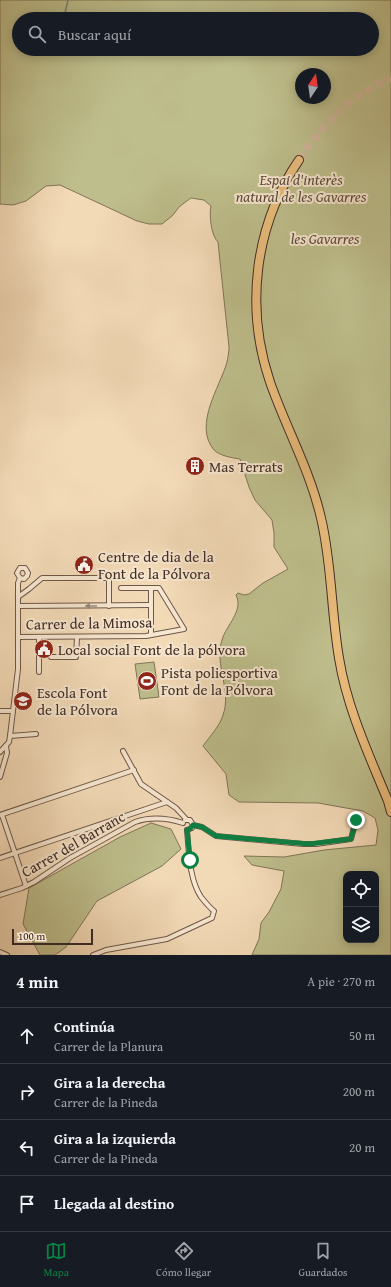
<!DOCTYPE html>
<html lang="es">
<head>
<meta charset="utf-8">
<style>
  :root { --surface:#171b24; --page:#20242c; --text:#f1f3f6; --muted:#9ea1a6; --line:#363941; --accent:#0b8043 }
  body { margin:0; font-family:"Gentium Book Plus",serif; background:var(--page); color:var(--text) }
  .controls { position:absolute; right:12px; bottom:12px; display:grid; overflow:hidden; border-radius:8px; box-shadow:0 2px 10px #0003 }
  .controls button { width:36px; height:36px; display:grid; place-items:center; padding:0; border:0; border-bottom:1px solid var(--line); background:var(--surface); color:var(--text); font:20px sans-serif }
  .compass { position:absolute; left:295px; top:68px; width:36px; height:36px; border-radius:50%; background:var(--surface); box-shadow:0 2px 10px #0003; rotate:13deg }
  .scale { position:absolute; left:12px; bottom:10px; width:81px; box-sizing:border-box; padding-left:4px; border:2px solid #412c24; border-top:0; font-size:11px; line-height:14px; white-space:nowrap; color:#412c24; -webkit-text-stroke:3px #f7e7d0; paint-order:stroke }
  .stop { position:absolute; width:12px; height:12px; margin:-9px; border:3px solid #0b8043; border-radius:50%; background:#fff }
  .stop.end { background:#0b8043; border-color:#fff; box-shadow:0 1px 4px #0008 }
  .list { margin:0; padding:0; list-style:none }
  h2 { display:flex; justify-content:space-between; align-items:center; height:52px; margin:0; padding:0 16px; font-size:17px }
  h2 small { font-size:13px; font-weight:400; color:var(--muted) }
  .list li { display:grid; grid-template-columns:26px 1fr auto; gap:12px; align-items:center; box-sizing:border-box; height:56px; padding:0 16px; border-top:1px solid var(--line) }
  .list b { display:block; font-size:15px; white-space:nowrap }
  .list p { margin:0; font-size:13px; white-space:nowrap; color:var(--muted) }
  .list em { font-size:13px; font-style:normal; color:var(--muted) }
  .icon { flex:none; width:22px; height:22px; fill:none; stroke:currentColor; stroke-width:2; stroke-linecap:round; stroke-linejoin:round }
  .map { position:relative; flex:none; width:391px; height:955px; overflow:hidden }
  .search { position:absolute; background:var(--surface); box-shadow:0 2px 10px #0003; left:12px; right:12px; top:12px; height:44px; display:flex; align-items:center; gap:10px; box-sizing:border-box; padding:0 14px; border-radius:22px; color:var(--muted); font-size:15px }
  .sheet { height:276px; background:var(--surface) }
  nav { display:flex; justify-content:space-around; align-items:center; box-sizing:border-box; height:56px; border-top:1px solid var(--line); background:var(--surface); font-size:11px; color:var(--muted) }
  nav a { display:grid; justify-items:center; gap:2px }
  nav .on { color:var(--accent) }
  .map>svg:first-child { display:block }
  .green { fill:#bebe8c; stroke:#807558; fill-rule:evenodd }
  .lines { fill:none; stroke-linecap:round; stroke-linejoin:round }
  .stream { stroke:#79817c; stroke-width:1.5 }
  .highway-tunnel { stroke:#cfb79a; stroke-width:8; stroke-dasharray:8 4; stroke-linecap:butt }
  .street-casing { stroke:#6e5849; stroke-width:6 }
  .highway-casing { stroke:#412c24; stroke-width:10 }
  .street { stroke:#f7e7d0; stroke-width:4 }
  .highway { stroke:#eabd7c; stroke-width:8 }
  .oneway { fill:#9c8a7a }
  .route { stroke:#0b8043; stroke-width:5 }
  .labels { text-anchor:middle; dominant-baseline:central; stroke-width:4; stroke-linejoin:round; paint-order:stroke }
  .park-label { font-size:15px; font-style:italic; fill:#5a4939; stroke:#f7e7d0 }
  .poi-label { font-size:15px; fill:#412c24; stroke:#f7e7d0; text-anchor:start }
  .street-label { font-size:15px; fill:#412c24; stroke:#f7e7d0 }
</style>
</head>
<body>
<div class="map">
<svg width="391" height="955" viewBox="0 0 391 955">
  <rect width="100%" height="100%" fill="#f3dab7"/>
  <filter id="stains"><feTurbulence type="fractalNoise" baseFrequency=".005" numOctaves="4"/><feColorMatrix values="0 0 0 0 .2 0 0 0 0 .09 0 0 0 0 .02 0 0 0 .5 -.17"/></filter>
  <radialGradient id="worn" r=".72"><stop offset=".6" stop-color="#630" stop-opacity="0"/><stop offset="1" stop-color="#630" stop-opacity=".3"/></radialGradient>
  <!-- green -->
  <g class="green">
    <path d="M0,0H391V955H252L259,939L261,923L269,912L281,889L284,871L252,865L244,856L284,857L324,850L376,845L378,830L375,818L363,811L318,803L239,802L229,795L226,774L203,746C210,736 220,726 223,715C232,691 214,664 222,640C226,625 244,611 236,595L238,593L244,595L249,594L263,583L288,569L274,547V533L272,520L255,500L249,487L240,459C233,458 220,456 214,450C193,425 220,387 227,362C228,357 229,352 229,347L218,242C211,236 209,214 211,206L204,200L191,198L180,206L172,216L162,224H149L137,221L60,185L46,186L26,201L13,205L0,204ZM19,19H372V49H19ZM301,74H325V98H301ZM346,874H376V940H346Z"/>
    <path d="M154,662L159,697L140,699L135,664Z"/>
    <path d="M151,823L171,829L181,849L162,866L97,901L66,947L55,955H40L23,924L29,888L120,837Z"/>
  </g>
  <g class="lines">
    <!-- stream -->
    <path class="stream" d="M65,13L68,0"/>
    <!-- highway-tunnel -->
    <path class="highway-tunnel" d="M299,160C321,125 352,95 391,78"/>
    <!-- street casing -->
    <g class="street-casing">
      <g id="street">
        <path d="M151,588V635"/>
        <path d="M18,597L29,589L42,578H106L109,579V606"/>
        <path d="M18,606L151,605"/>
        <path d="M18,637L146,636L184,629L159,588H121"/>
        <path d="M51,657H76L77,637"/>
        <path d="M39,672V637"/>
        <path d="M0,711H13"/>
        <path d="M10,736L36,734"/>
        <path d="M123,751L141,784L176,808L187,820"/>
        <path d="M0,752L9,742L10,736L18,669V583L20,578L17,573L20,568H25L28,573L27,576L24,579L20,578"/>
        <path d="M0,777L7,753L6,746"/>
        <path d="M0,815L134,770"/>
        <path d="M2,815L26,886"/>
        <path d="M185,820H190L193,825L192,828L187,830"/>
        <path d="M193,825L202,827L216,836L303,844H316L351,839L356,820"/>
        <path d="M0,858L167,802"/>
        <path d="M0,895L22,888L34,882L70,858L135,822C150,817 167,818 183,823"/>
        <path d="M0,952L7,955"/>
        <path d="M93,955L106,950L167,939L212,918L214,911C209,907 205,902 201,897C189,879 189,851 187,830"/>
      </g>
    </g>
    <!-- highway casing -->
    <g class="highway-casing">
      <path id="highway" d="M299,160C254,226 245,308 270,382C286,428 310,470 321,518C332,564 331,611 339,658C347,708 369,755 388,801L391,812"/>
    </g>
    <!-- street -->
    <use href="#street" class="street"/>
    <!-- highway -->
    <use href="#highway" class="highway"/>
  </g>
  <!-- one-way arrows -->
  <defs><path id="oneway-solid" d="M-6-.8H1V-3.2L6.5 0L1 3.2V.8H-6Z"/></defs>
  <use class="oneway" href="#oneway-solid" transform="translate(91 606) rotate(180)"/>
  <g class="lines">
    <!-- route -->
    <path class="route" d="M190,860L187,830L190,829L193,825L202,827L216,836L309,844L351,839L356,820"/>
  </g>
  <!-- icons -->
  <defs>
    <g id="building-disc" transform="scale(1)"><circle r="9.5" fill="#8f2418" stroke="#f7e7d0"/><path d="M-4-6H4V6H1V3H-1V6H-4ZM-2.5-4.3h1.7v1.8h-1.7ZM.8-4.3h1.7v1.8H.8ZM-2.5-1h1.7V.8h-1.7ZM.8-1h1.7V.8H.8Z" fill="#fff"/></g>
    <g id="civic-disc" transform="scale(1)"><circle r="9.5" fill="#8f2418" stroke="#f7e7d0"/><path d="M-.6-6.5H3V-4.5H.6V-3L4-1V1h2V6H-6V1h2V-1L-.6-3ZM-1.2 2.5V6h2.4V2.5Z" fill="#fff"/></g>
    <g id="stadium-disc" transform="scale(1)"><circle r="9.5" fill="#8f2418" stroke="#f7e7d0"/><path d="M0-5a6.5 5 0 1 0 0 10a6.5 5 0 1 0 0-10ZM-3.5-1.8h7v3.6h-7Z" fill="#fff"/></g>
    <g id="school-disc" transform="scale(1)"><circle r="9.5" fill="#8f2418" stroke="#f7e7d0"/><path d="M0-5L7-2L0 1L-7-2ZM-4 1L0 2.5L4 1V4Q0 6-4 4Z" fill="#fff"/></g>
  </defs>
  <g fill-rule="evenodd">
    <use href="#building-disc" x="195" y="466"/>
    <use href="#civic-disc" x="84" y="565"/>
    <use href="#civic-disc" x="44" y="649"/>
    <use href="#stadium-disc" x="147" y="681"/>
    <use href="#school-disc" x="23" y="701"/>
  </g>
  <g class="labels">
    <!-- park labels -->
    <g class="park-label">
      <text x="301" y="179">Espai d'interès<tspan x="301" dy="17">natural de les Gavarres</tspan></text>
      <text x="325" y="238">les Gavarres</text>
    </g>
    <!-- poi labels -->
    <g class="poi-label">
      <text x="209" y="466">Mas Terrats</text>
      <text x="98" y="556">Centre de dia de la<tspan x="98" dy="17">Font de la Pólvora</tspan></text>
      <text x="58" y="649">Local social Font de la pólvora</text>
      <text x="161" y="672">Pista poliesportiva<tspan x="161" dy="17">Font de la Pólvora</tspan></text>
      <text x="37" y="692">Escola Font<tspan x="37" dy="17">de la Pólvora</tspan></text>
    </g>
    <!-- street labels -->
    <g class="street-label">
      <text transform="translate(89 623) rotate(-1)">Carrer de la Mimosa</text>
      <text transform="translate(73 844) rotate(-30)">Carrer del Barranc</text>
    </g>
  </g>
  <rect width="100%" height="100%" filter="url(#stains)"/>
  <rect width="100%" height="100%" fill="url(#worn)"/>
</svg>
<div class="controls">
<button><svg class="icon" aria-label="locate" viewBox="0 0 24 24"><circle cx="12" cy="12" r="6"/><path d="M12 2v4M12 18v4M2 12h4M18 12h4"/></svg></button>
<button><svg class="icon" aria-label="layers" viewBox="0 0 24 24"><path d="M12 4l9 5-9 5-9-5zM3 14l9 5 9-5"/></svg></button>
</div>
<svg class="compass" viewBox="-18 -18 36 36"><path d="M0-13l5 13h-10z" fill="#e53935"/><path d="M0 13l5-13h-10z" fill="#9ea1a6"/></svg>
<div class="scale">100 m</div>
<div class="stop" style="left:190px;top:860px"></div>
<div class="stop end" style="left:356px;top:820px"></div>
<div class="search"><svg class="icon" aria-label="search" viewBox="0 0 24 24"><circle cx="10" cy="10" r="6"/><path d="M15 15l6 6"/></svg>Buscar aquí</div>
</div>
<section class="sheet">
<h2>4 min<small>A pie · 270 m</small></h2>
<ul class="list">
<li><svg class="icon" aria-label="ahead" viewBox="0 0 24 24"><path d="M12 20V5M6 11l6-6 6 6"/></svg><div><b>Continúa</b><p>Carrer de la Planura</p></div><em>50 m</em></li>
<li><svg class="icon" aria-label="right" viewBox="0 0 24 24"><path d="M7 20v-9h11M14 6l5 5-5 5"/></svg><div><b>Gira a la derecha</b><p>Carrer de la Pineda</p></div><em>200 m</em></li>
<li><svg class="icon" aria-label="left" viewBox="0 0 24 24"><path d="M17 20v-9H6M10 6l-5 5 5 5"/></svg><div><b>Gira a la izquierda</b><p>Carrer de la Pineda</p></div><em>20 m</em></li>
<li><svg class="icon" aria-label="arrive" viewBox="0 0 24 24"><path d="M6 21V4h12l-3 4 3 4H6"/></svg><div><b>Llegada al destino</b></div></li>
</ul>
</section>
<nav>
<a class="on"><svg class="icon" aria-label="map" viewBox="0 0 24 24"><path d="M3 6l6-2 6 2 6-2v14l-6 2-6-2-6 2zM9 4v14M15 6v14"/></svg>Mapa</a>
<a><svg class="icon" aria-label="directions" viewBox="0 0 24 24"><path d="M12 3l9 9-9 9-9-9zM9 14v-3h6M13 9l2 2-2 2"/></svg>Cómo llegar</a>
<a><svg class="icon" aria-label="saved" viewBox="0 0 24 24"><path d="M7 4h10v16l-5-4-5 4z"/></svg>Guardados</a>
</nav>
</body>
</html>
